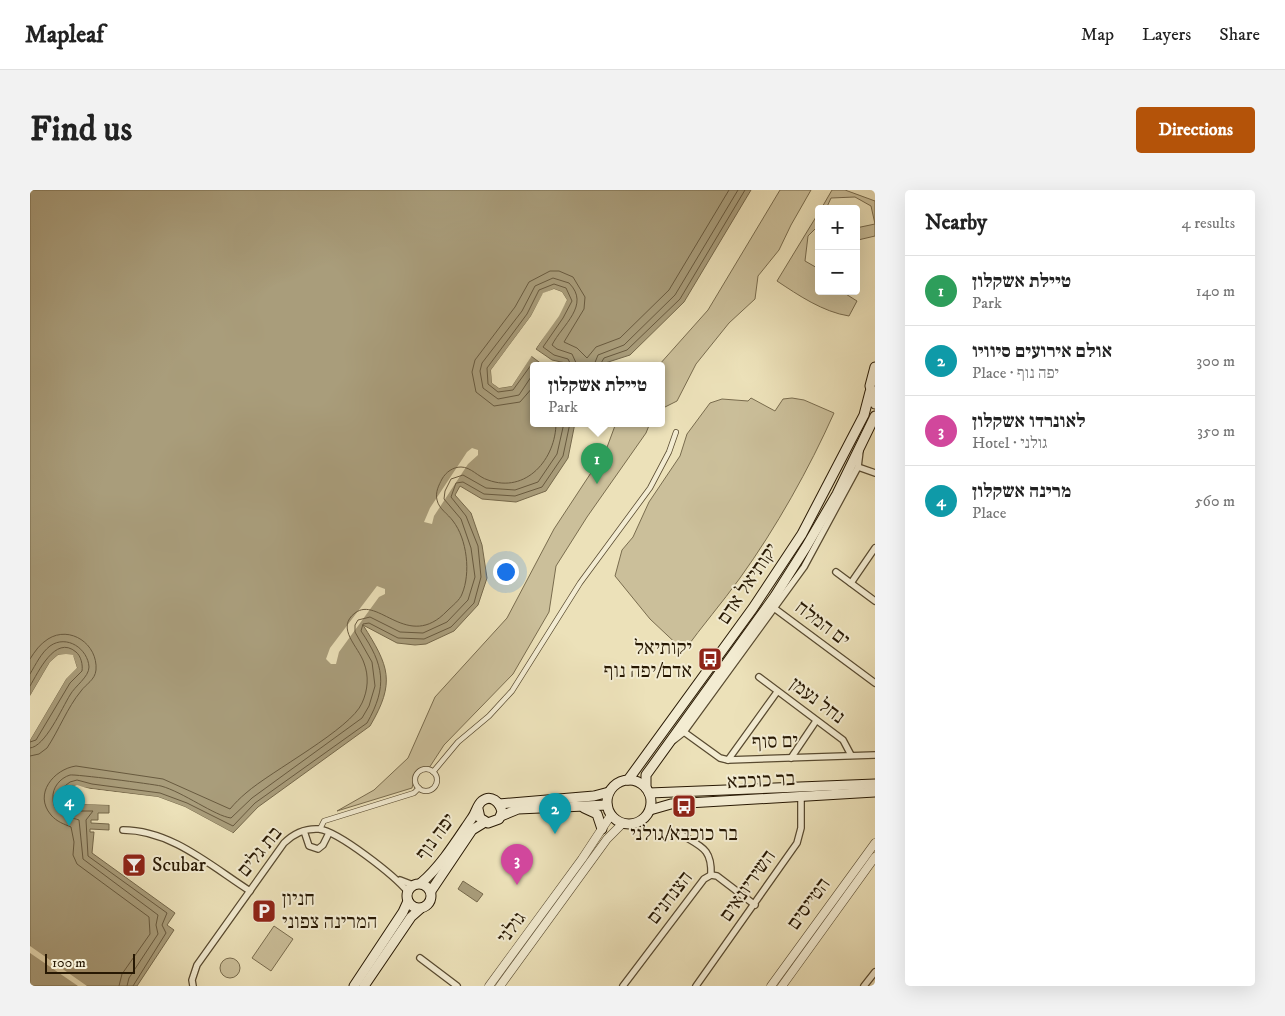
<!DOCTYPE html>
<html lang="en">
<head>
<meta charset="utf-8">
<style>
  :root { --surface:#fff; --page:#f2f2f2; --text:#222; --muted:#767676; --line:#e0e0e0; --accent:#b45309 }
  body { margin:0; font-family:"IM FELL DW Pica","Frank Ruhl Libre",serif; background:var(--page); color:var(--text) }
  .controls { position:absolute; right:15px; top:15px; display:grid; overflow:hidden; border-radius:5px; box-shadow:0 5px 20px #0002 }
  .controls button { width:45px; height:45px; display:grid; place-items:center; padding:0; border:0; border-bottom:1px solid var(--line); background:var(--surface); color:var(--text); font:25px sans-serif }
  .scale { position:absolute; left:15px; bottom:12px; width:90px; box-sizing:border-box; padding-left:5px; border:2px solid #271803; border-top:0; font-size:14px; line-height:18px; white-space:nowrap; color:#271803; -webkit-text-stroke:4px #f3ecd2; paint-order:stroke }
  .you { position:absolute; left:475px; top:381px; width:18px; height:18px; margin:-12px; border:4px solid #fff; border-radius:50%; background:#1a73e8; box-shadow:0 0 0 8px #1a73e833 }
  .badge { display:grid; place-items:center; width:32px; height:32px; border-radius:50%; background:var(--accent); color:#fff; font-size:16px; font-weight:700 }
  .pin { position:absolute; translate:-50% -41px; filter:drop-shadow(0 1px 2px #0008) }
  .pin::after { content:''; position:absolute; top:26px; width:18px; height:15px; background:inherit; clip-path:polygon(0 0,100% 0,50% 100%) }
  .popup { position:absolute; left:500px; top:172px; width:135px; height:65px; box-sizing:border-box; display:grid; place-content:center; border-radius:5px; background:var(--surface); filter:drop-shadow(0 1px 4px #0005); font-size:16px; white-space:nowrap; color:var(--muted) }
  .popup b { font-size:19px; color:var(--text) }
  .popup::after { content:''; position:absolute; left:50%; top:100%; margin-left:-10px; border:10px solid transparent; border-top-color:var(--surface) }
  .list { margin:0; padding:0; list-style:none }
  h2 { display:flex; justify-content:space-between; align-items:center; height:65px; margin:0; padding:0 20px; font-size:21px }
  h2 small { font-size:16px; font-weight:400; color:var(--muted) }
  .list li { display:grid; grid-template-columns:32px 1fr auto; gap:15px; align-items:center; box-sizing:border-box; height:70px; padding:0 20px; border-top:1px solid var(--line) }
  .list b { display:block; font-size:19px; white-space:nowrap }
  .list p { margin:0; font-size:16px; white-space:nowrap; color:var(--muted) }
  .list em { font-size:16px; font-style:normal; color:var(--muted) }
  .map { position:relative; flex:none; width:845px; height:796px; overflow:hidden; border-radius:5px }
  header { display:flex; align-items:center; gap:30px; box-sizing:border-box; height:70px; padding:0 25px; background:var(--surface); border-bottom:1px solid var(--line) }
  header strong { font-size:24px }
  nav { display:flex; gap:28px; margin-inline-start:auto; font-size:18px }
  .intro { display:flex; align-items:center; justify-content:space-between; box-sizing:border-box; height:120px; padding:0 30px }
  h1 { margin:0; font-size:35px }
  .button { padding:12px 22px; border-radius:5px; background:var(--accent); color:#fff; font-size:18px; font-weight:700 }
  main { display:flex; gap:30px; padding:0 30px }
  aside { flex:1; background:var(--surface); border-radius:5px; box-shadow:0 5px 20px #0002 }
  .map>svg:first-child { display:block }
  .green { fill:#cbbf9a; stroke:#796c4e }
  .water { fill:#a99d7b; stroke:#75684b }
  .pier { fill:#ece1b9 }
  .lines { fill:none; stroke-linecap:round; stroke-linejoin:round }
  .shore { stroke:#685a3f; stroke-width:1 }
  .pedestrian-casing { stroke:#584a30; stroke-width:6 }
  .minor-casing { stroke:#584a30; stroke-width:8 }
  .tertiary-casing { stroke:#584a30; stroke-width:9 }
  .secondary-casing { stroke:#271803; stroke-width:11 }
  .pedestrian { stroke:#f3ecd2; stroke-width:4.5 }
  .minor { stroke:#f3ecd2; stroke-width:5.5 }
  .tertiary { stroke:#f3ecd2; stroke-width:8 }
  .secondary { stroke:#f3ecd2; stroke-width:9 }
  .labels { text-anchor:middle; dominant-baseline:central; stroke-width:4; stroke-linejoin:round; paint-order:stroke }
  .street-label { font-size:20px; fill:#271803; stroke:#f3ecd2 }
  .poi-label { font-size:20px; fill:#271803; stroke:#f3ecd2; text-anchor:start }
</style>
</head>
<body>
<header>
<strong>Mapleaf</strong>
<nav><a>Map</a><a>Layers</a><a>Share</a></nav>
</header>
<div class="intro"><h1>Find us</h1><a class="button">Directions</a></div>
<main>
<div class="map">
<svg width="845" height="796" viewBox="0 0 845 796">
  <rect width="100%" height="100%" fill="#ece1b9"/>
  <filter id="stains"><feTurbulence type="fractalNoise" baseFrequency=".004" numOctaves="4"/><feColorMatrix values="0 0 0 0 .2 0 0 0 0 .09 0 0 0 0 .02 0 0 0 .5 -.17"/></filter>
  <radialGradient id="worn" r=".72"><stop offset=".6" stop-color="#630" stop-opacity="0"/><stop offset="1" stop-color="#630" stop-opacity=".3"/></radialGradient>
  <!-- green -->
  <g class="green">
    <path d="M750,0H781L761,35L749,60L728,86L725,109L699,133L666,174L647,211L631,219L629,175L678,120Z"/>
    <path d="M802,0H815L845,11V34L841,16L825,7L801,8L796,19H791Z"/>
    <path d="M789,22V35L778,46L775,71L789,79V101H811L827,111L819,126C793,122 768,105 747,91Z"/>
    <path d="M845,34V46L828,50L826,38Z"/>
    <path d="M721,208L745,221L753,209L762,208L774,210L804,223C779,279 746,338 710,388C692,413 672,436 654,461L620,429L585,386L592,360L603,347L619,312L650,266L657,244L680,213L692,209L718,211Z"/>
    <path d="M586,233H620L616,243L557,327L526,376L519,422L483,484L414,555L399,578L386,581L382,598L307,621L344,600L378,568L405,507L477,428L524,339L576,260Z"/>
    <path d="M244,736L263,749L241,781L222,768Z"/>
    <circle cx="200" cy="778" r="10"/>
  </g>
  <!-- water -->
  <g class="water">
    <path d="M0,0H721L654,112L600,165L569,175H545L522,170L506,159L537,110L532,102L524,99L513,104L501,126L461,180L462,193L469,198L482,196L501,166L513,175H503V233H545L538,268L516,301L486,312L452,309L430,296L425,305L441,323L452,355L457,388L448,415L424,441L396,454L385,455L367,453L333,435C359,476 366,492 340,536L228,617L203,643L155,617L128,607L42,596L34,608L40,617L51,614L79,615V623H68V630H61V633L79,634V640L60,639V642H64L62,663L145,723L137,735L144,740L107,796H0V550L36,489L47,478L43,466L28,465L20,472L0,506Z"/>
    <path d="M433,691L453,704L447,712L428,699Z"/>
  </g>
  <!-- pier -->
  <g class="pier">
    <path d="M524,99L532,102L537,110L529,126L504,161V158L534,110L531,104L524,102L515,105L503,128L463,181L465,191L470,195L480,194L499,164H503L482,196L469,198L462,193L461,180L501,126L513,103Z"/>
    <path d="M442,258L448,260V265L438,274L404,326L402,334L394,332L400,318L437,262Z"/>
    <path d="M347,396L355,399V404L349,407L309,462L306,474H301L296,469L300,458Z"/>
    <path d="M36,464L43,465L47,478L36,489L0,550V545L33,488L45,477L41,468L29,467L22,474L0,508V506L20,472L28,465Z"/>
    <path d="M47,595L60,599L128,607L155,617L203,643L201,645L154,620L128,610L60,602L47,598L38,602L36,608L41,615L51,612L79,613L82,615L51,614L46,618L40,617L34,608L36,600Z"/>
    <path d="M0,756L37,782L57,796H48L0,763Z"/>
  </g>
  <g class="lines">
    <!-- shore -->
    <g class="shore">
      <path d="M505,175H501L483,200L468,202L458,194L457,178L497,124L509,100L524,94L536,98L542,111L533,128L513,157L524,165L538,169L541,175"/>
      <path d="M564,175L568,165L594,155L645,105L708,0"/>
      <path d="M570,175L574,168L597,160L650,109L715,0"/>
      <path d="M503,184L489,205L468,209L453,198L450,181L452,173L492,121L505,96L523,88L539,93C561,115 532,135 522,155L527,159L542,164L547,175"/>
      <path d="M503,197L490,212L464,216L446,202L442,182L445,170L485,117L499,92L520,81H529L543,87L555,107L554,119L534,152L547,158L557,168L566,157L590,148L639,100L699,0"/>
      <path d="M0,469C5,461 10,454 18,449C40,435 68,454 66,480C65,490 56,494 51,501C37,518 29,540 17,558L9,564L0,566"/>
      <path d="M0,484C6,474 11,463 20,456C37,444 58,459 59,477C59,487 45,496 40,505C32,518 15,557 0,558"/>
      <path d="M0,496C8,483 25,444 46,462C51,466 53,475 52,481L40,493L6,550L0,552"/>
      <path d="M89,796L92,784L120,744L119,727L47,674L43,665L44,652L41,637C34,634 27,632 21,625C3,604 24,579 46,576L133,589L200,619C205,613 210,608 216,603C241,581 321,539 332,513C338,500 339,486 334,473C329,457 305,438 325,423C348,405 378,462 417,421C422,416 430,410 432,404C441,383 437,349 423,331C418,324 409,319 407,310C405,302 409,295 412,289C416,282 423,277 431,277C441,277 448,287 458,290C496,304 526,269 526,233"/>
      <path d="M97,796L99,788L128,744L126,735L128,725L53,669L49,630C37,626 23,625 23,608C22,598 30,588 40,585C45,584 122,594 131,596C153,602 185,626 201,628L222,608L332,528L339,516L345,496L342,472L325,442V435L328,430L340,427L370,442L393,443L417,432L438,410L445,387L441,358L431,329L414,309L415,301L421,289L433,285L456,298L485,300L508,292L527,264L534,233"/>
      <path d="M103,796L136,743L132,735L137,723L58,666L56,630L63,621H37L31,616L29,609L31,599L40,592L47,590L62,594L130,603L157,613L203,636L225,613L337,533C358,496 354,475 331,441L333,434L339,433L368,448L394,449L421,437L444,413L451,387L448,356L436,326L421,307L426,293L433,292L454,304L485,306L512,297L533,266L540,233"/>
    </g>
    <!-- pedestrian casing -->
    <g class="pedestrian-casing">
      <g id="pedestrian">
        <circle cx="396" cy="590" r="11"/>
        <path d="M403,582L428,552L459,526L482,501L550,393L620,298L639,262L646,242"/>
        <path d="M290,639L294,631L384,603L389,598"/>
      </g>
    </g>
    <!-- minor casing -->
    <g class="minor-casing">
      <g id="minor">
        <path d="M828,277L845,283"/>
        <path d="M806,382L845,411"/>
        <path d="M821,393L845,358"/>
        <path d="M744,418L845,493"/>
        <path d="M729,487L813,550L821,565"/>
        <path d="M654,542L690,568L698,570L845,565"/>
        <path d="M644,550L654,542L774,377L828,277L830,261"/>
        <path d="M761,568L786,531"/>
        <path d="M698,570L747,502"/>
        <path d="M93,640C141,640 181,676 220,701"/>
        <path d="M274,641L279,656L288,659L293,655L299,643"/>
        <path d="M652,645C672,657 682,659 681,685"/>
        <path d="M370,690L383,695"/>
        <path d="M390,768L427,796"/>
        <path d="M163,796L162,790L167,775L254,653C263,644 274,638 289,639C309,642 364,685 378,702"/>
        <path d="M593,796L674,689L681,685L687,686L725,715"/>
        <path d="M666,796L767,653L771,638V606"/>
        <path d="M834,796L845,782"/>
      </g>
    </g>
    <!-- tertiary casing -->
    <g class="tertiary-casing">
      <g id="tertiary">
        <path d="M459,796L552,669L581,625"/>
        <path d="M470,796L577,649L593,633"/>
        <path d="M741,796L845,653"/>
        <path d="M752,796L845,667"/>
      </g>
    </g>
    <!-- secondary casing -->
    <g class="secondary-casing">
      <g id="secondary">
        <path d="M845,177L840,196L845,214"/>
        <circle cx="599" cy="612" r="22"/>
        <path d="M598,590L723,418L772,344L834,225L840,202"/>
        <path d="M616,598V585L745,406L776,357L807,304L845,226"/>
        <path d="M619,603L845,594"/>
        <path d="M469,614L564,606L579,602"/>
        <path d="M554,618L567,624L572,639"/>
        <path d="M620,620L641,614L845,602"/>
        <path d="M471,626L488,619L577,615"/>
        <path d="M391,693C411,676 427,650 442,628C446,623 447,615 452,611C461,604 470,612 472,622L469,629L458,633L450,628L448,619"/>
        <circle cx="389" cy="706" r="12"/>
        <path d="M401,701L442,640L455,632"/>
        <path d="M324,796L373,722L378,711"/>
        <path d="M334,796L381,727L390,719"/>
      </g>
    </g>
    <!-- pedestrian -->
    <use href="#pedestrian" class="pedestrian"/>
    <!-- minor -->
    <use href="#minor" class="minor"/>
    <!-- tertiary -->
    <use href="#tertiary" class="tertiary"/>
    <!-- secondary -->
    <use href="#secondary" class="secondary"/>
  </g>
  <!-- icons -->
  <defs>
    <g id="bus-square" transform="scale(1.25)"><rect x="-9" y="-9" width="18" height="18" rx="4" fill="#8f2418" stroke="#f3ecd2"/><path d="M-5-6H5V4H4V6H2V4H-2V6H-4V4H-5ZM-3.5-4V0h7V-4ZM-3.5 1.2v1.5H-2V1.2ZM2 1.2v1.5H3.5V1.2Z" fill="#fff"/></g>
    <g id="bar-square" transform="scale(1.25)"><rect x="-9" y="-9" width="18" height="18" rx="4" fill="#8f2418" stroke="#f3ecd2"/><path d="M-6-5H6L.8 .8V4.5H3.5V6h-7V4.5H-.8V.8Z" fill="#fff"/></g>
    <g id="parking-square" transform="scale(1.25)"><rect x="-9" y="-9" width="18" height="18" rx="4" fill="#8f2418" stroke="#f3ecd2"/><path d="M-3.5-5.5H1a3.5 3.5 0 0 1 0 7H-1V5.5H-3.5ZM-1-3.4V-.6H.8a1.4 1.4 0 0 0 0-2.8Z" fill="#fff"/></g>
  </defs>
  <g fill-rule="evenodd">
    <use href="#bus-square" x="680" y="469"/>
    <use href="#bus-square" x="654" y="616"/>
    <use href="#bar-square" x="104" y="675"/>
    <use href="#parking-square" x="234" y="721"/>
  </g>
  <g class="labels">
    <!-- street labels -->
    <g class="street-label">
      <text transform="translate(718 394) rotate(-56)">יקותיאל אדם</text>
      <text transform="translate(792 434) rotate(37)">ים המלח</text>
      <text transform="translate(787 511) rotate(37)">נחל נעמן</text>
      <text transform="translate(745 552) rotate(-2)">ים סוף</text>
      <text transform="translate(731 591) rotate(-3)">בר כוכבא</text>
      <text transform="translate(406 647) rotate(-53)">יפה נוף</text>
      <text transform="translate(230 662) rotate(-51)">בת גלים</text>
      <text transform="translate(718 696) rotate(-55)">השיריונאים</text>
      <text transform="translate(640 708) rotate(-52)">הצנחנים</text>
      <text transform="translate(779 714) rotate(-54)">הטייסים</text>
      <text transform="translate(482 738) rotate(-54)">גולני</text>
    </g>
    <!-- poi labels -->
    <g class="poi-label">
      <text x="662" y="458" text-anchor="end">יקותיאל<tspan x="662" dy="23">אדם/יפה נוף</tspan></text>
      <text x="654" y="644" text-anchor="middle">בר כוכבא/גולני</text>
      <text x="122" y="675">Scubar</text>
      <text x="252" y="709">חניון<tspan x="252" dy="23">המרינה צפוני</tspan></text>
    </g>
  </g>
  <rect width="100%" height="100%" filter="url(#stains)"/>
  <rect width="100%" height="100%" fill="url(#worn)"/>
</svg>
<div class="controls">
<button>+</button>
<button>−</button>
</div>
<div class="scale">100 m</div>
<div class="you"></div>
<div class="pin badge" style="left:567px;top:294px;background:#2e9e5b">1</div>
<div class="popup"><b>טיילת אשקלון</b>Park</div>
<div class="pin badge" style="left:525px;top:644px;background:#0f9aa8">2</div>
<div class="pin badge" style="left:487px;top:695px;background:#d1479c">3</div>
<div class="pin badge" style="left:39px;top:636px;background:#0f9aa8">4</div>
</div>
<aside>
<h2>Nearby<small>4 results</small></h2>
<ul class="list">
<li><span class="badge" style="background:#2e9e5b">1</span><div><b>טיילת אשקלון</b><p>Park</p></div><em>140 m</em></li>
<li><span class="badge" style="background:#0f9aa8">2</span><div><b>אולם אירועים סיוויו</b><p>Place · יפה נוף</p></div><em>300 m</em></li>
<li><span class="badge" style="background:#d1479c">3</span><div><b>לאונרדו אשקלון</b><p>Hotel · גולני</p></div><em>350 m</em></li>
<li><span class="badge" style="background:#0f9aa8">4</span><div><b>מרינה אשקלון</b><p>Place</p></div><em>560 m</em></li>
</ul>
</aside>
</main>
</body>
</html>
